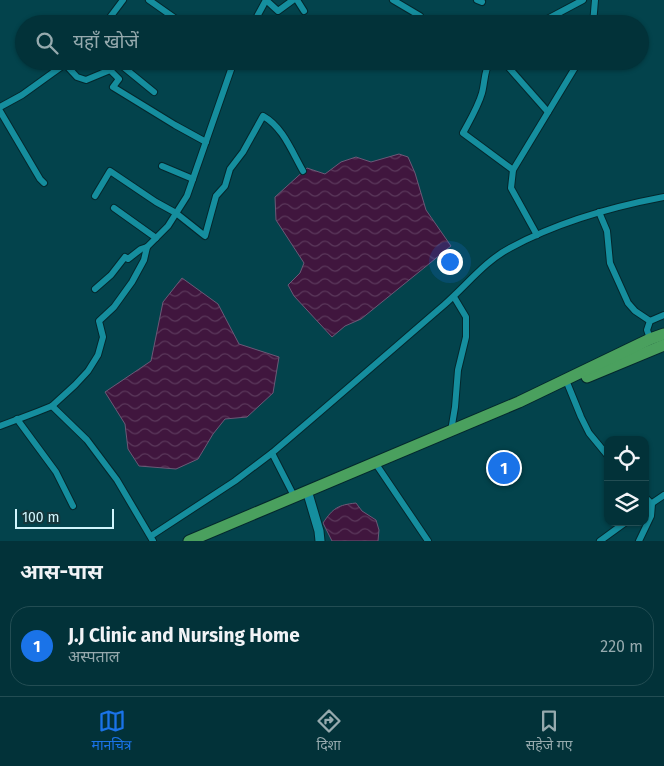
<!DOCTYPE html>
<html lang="hi">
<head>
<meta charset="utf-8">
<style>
  :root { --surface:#023239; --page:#0c3a41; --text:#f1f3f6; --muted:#96aaae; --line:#234d53; --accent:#1a73e8 }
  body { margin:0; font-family:"Fira Sans","Noto Sans Devanagari",sans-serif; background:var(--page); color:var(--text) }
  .controls { position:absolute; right:15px; bottom:15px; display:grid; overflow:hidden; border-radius:10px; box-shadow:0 1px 4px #0004 }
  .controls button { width:45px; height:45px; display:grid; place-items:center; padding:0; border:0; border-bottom:1px solid var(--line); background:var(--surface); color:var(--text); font:25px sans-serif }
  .scale { position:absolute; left:15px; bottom:12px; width:99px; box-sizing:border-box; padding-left:5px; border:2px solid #d0f5fc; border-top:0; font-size:14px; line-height:18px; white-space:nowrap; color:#d0f5fc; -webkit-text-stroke:4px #15363b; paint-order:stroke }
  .you { position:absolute; left:449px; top:261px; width:18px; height:18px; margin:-12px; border:4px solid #fff; border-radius:50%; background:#1a73e8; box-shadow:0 0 0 8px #1a73e833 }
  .badge { display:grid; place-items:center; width:32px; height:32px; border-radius:50%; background:var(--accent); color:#fff; font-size:16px; font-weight:700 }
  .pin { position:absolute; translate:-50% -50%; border:2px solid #fff; box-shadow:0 1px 5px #0006 }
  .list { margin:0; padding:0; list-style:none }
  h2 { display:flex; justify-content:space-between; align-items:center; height:65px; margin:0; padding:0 20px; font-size:21px }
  h2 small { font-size:16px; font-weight:400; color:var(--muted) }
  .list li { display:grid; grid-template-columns:32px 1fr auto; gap:15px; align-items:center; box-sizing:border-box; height:80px; margin:0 10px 10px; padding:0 10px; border:1px solid var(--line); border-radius:20px }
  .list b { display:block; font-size:19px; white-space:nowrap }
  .list p { margin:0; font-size:16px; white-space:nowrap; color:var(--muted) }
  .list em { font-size:16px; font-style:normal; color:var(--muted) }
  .icon { flex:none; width:28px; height:28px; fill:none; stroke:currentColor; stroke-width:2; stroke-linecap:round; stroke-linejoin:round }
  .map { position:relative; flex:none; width:664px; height:541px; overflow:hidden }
  .search { position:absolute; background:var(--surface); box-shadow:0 1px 4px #0004; left:15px; right:15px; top:15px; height:55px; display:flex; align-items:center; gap:12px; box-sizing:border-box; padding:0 18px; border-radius:28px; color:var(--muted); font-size:19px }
  .sheet { height:155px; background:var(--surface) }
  nav { display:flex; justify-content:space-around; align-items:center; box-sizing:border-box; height:70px; border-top:1px solid var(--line); background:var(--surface); font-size:14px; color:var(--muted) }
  nav a { display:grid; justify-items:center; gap:2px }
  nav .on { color:var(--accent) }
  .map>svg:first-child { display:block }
  .water { fill:url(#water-waves); stroke:#6b5977 }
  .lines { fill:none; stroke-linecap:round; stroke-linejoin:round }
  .street-casing { stroke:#04272c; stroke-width:8 }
  .secondary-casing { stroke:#04272c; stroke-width:11 }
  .highway-casing { stroke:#04272c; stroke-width:13 }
  .street { stroke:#158e9e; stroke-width:6 }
  .secondary { stroke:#158e9e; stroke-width:9 }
  .highway { stroke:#4aa05e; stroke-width:11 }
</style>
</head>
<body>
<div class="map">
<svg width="664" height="541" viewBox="0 0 664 541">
  <defs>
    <pattern id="water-waves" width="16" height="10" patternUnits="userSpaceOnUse" patternTransform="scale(1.25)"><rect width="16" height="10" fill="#40163e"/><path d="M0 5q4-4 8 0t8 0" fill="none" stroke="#5b385b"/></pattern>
  </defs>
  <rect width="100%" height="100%" fill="#03434c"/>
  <!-- water -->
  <g class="water">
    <path d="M399,154L408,157L415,173L426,210L451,246L361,319L345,326L332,337L294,296L288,285L300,273L304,263L276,220L275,197L307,168L325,174L341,162L356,157L371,162Z"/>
    <path d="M182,278L218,304L239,344L279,357L273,393L247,417L225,419L213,434L198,459L176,469L139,466L128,449L125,424L105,392L151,361L163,302Z"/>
    <path d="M356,503L362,511L376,520L379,530L378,541H332L323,523C333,508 338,505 356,503Z"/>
  </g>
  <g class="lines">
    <!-- street casing -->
    <g class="street-casing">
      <g id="street">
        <path d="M149,0L183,24"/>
        <path d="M266,0L278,11L293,0"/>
        <path d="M297,0L304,11"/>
        <path d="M393,0L420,16"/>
        <path d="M477,0L482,2"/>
        <path d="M110,18L118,24"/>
        <path d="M105,24L123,0"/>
        <path d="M253,24L266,0"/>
        <path d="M538,24L583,0"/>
        <path d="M593,24L595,0"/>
        <path d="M116,61L154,92"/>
        <path d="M490,61C484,71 485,82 482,93C478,107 470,120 463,133L513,170"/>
        <path d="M503,61L548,112"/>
        <path d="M0,107L22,95L65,64L77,77L86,80L110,70L119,79L113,87L175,125L206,142"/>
        <path d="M0,111L40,179L44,183"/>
        <path d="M162,166L193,179"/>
        <path d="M95,196L110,171L156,202L176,213L205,236L216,196L225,186L230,169L243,152L263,116C283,127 292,152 303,171"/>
        <path d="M114,208L156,238"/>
        <path d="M599,212L607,231L610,263L628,303L635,311L650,321"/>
        <path d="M537,235L511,188L513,170L579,61"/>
        <path d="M95,289L111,275L125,257L128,259L141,249L147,247"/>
        <path d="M651,341L647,330L650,321L664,315"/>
        <path d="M568,385L581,417L589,433L608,456"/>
        <path d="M52,406L75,385L88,371L98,355L103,337L99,321L114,307L132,282L144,260L147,247L168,226L187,196L234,61"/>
        <path d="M17,419L56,472L73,506"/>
        <path d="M0,426L37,412L52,406L87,440L117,480L153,541"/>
        <path d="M451,431L455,407L458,370L466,337V317L454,297"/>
        <path d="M378,467L428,541"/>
        <path d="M295,498L272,453C330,404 387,354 444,305C466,286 485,261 510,248C558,222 611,207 664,197"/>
        <path d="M645,508L664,495"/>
        <path d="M151,536L235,481L272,453"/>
        <path d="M600,541L626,522"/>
        <path d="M639,541L651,516L652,504L645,497"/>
      </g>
    </g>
    <!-- secondary casing -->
    <g class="secondary-casing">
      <path id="secondary" d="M309,497L319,531L320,541"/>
    </g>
    <!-- highway casing -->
    <g class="highway-casing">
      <g id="highway">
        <path d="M587,377L664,345"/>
        <path d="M189,541L519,402L650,339L664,334"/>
      </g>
    </g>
    <!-- street -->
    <use href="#street" class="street"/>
    <!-- secondary -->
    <use href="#secondary" class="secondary"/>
    <!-- highway -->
    <use href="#highway" class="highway"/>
  </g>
</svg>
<div class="controls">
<button><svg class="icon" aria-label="locate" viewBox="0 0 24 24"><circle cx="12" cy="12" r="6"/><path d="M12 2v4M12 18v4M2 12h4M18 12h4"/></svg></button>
<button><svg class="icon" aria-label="layers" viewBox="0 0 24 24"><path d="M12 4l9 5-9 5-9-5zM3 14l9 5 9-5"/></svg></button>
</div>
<div class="scale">100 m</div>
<div class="you"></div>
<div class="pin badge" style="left:504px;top:468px">1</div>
<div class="search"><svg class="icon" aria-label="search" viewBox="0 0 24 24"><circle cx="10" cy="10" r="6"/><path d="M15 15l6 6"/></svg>यहाँ खोजें</div>
</div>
<section class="sheet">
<h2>आस-पास<small></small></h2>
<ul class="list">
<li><span class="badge">1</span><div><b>J.J Clinic and Nursing Home</b><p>अस्पताल</p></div><em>220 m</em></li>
</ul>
</section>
<nav>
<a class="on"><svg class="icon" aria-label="map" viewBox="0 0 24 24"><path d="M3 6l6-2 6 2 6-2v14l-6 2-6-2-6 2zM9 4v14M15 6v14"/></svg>मानचित्र</a>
<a><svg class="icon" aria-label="directions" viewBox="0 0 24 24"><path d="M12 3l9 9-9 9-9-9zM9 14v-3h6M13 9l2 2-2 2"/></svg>दिशा</a>
<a><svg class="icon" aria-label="saved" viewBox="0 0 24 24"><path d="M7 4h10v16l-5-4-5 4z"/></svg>सहेजे गए</a>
</nav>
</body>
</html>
